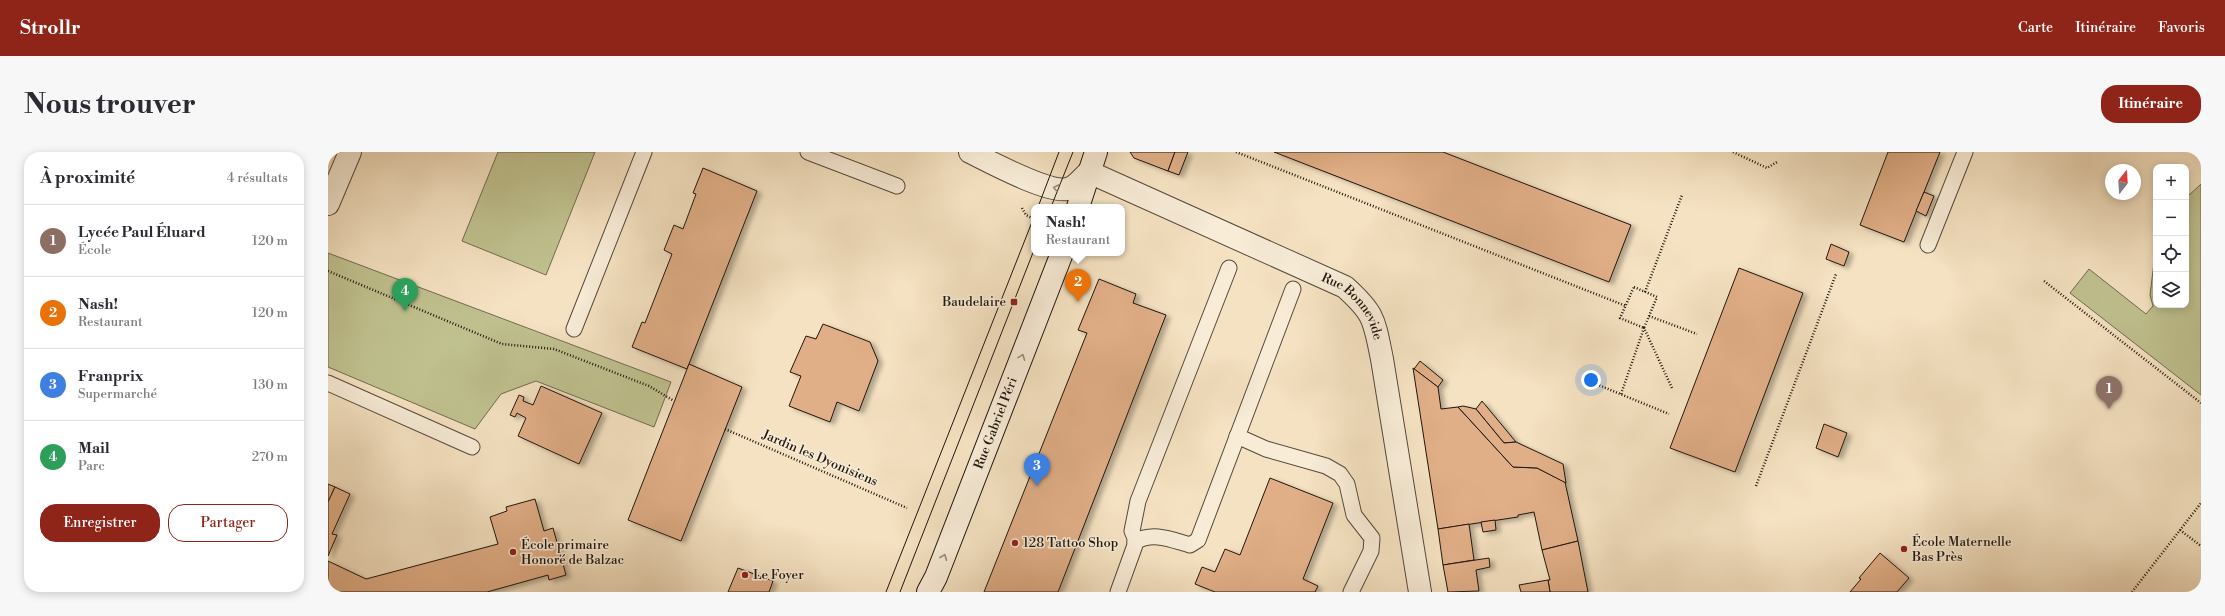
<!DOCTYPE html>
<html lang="fr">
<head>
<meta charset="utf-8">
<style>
  :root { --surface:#fff; --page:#f7f7f7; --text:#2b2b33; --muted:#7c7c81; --line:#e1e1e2; --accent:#8f2418 }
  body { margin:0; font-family:"Libre Bodoni",serif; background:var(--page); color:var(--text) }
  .controls { position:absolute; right:12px; top:12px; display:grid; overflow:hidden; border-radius:8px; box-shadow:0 2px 10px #0003 }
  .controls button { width:36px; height:36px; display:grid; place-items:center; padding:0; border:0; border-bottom:1px solid var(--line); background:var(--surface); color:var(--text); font:20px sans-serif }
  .compass { position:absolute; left:1777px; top:12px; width:36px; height:36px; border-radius:50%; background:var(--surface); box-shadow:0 2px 10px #0003; rotate:17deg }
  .you { position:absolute; left:1263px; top:228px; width:14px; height:14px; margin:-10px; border:3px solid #fff; border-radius:50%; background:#1a73e8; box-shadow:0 0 0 6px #1a73e833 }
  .badge { display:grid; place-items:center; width:26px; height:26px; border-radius:50%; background:var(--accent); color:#fff; font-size:13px; font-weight:700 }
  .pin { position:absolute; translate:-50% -33px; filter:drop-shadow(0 1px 2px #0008) }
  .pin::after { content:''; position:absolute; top:21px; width:14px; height:12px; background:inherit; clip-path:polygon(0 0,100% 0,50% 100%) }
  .popup { position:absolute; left:703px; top:52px; width:94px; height:52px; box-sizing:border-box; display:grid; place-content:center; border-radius:8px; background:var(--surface); filter:drop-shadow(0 1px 3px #0005); font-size:13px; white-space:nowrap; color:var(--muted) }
  .popup b { font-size:15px; color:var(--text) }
  .popup::after { content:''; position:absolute; left:50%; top:100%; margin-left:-8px; border:8px solid transparent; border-top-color:var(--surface) }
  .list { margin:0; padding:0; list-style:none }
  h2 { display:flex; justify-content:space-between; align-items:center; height:52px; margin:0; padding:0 16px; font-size:17px }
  h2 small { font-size:13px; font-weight:400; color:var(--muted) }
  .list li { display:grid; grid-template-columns:26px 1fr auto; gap:12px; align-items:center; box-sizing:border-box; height:72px; padding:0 16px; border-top:1px solid var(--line) }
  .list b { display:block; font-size:15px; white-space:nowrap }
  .list p { margin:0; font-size:13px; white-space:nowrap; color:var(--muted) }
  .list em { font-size:13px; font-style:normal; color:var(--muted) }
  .actions { display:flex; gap:8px; padding:12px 16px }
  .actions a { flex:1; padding:9px 0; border:1px solid var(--accent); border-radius:16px; text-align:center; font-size:14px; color:var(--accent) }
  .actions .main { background:var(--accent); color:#fff }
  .icon { flex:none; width:22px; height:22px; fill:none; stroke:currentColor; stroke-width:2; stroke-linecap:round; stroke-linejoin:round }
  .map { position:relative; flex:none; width:1873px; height:440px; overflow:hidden; border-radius:16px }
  header { display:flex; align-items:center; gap:24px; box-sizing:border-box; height:56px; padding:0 20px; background:var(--accent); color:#fff }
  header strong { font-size:19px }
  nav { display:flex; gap:22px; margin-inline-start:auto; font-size:14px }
  .intro { display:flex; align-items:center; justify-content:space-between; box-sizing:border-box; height:96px; padding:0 24px }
  h1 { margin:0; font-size:28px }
  .button { padding:10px 18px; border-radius:16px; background:var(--accent); color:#fff; font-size:14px; font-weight:700 }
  main { display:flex; gap:24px; padding:0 24px }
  aside { flex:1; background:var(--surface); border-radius:16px; box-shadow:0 2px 10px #0003 }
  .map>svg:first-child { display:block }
  .green { fill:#c0c290; stroke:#706c4f }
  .building { fill:#e0ae87; stroke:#20160e; filter:url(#shadow) }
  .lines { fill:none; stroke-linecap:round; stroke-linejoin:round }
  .lane-casing { stroke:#55493b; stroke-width:17 }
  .street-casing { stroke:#55493b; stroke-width:24 }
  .secondary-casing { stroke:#20160e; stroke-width:24 }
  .path { stroke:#20160e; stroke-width:2.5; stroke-dasharray:1 2; stroke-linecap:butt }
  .lane { stroke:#f8ecd7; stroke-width:15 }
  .street { stroke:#f8ecd7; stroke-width:22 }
  .secondary { stroke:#f8ecd7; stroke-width:22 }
  .tram { stroke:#20160e; stroke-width:1 }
  .oneway { stroke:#978c7d }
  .poi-dot { fill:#8f2418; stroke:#f8ecd7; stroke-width:1.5 }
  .labels { text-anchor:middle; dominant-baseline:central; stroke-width:3; stroke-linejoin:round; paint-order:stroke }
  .poi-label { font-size:13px; fill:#20160e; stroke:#f8ecd7; text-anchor:start }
  .street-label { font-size:13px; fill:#20160e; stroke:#f8ecd7 }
</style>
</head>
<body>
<header>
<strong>Strollr</strong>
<nav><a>Carte</a><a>Itinéraire</a><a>Favoris</a></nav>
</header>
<div class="intro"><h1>Nous trouver</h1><a class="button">Itinéraire</a></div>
<main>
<aside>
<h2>À proximité<small>4 résultats</small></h2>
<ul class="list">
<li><span class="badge" style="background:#8d6e63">1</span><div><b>Lycée Paul Éluard</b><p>École</p></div><em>120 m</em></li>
<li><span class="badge" style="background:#e8710a">2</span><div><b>Nash!</b><p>Restaurant</p></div><em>120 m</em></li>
<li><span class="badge" style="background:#3f7fe0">3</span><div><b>Franprix</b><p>Supermarché</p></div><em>130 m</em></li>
<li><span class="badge" style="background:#2e9e5b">4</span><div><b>Mail</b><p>Parc</p></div><em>270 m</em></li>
</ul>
<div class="actions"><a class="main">Enregistrer</a><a>Partager</a></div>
</aside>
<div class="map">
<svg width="1873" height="440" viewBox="0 0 1873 440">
  <defs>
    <filter id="shadow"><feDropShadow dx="4.5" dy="2.5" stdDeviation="2" flood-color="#0004"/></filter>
  </defs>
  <rect width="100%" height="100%" fill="#f5e2c2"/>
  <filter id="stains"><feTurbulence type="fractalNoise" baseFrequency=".005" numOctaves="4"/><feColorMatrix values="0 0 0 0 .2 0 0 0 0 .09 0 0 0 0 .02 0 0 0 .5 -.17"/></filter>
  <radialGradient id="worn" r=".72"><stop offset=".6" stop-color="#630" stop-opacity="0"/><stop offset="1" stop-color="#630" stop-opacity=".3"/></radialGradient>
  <!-- green -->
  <g class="green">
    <path d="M170,0H267L218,123L134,89Z"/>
    <path d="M1873,32V243L1742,141L1761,117L1818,162L1825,154L1822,143L1828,94V153H1858V46Z"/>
    <path d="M0,101L343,230L326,275L208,229L173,242L147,277L0,215Z"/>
  </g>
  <!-- building -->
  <g class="building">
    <path d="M802,0H847L840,19L806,6Z"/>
    <path d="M847,0H860L851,23L840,19Z"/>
    <path d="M946,0H1115L1303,73L1281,130Z"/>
    <path d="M1560,0H1612L1576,90L1532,73Z"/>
    <path d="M375,16L429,39L359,217L304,195L314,170L317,171L344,102L336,98L346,73L355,77L368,42L365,41Z"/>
    <path d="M1596,40L1606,44L1598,64L1588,59Z"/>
    <path d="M1503,92L1521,100L1516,114L1498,107Z"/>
    <path d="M1411,116L1475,141L1407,320L1342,296Z"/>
    <path d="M771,127L808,142L805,151L838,163L730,440H656L759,181L750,178Z"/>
    <path d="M495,172L542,190L550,209L531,259L509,250L502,270L461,254L473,224L462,220L478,184L488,187Z"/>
    <path d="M1092,209L1115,228L1110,235L1086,217Z"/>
    <path d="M361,212L414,235L353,389L300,368Z"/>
    <path d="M1085,216L1110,235L1113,257L1130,255L1185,315L1209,316L1237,330L1250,389L1214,398L1206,360L1190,363V365L1110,377Z"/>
    <path d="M213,234L274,261L251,312L190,284L198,266L189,261L187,265L182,263L191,243L196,245L195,249L205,253Z"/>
    <path d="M1154,249L1188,290L1176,291L1148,257Z"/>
    <path d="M1135,254L1148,257L1176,291L1188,290L1235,312L1238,331L1209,316L1185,315L1130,255Z"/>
    <path d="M1496,272L1519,281L1510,305L1488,296Z"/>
    <path d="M942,326L1005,351L975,427L990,434L987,440H887L867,432L874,415L887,420L897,397L912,403Z"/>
    <path d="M0,332L7,335L0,350Z"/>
    <path d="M7,335L22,342L4,382L9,383L0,404V350Z"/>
    <path d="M207,347L216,379L225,376L238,423L221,428L220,423L159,440H0V409L38,427L170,392L162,365L179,359L178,355Z"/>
    <path d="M1167,368L1168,378L1155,380L1153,370Z"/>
    <path d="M1141,372L1146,408L1115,413L1110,377Z"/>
    <path d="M1250,389L1260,440H1222L1220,428H1222L1214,398Z"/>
    <path d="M1552,401L1581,426L1569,440H1522L1533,427L1531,426Z"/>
    <path d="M1161,406L1162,415L1148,418L1151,439L1120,440L1115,413Z"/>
    <path d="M410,416L445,429L441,440H400Z"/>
    <path d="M1220,428L1222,440H1193L1191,433Z"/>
  </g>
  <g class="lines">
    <!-- lane casing -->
    <g class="lane-casing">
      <g id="lane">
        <path d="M480,0L569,34"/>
        <path d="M1600,93L1637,0"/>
        <path d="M246,177L316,0"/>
        <path d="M0,231L144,295"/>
        <path d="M909,284L938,297L998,314L1012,322L1019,332L1026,363L1044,386L1043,399L1023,440"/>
        <path d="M807,390C825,379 844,388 862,393L870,388L965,137"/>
        <path d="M790,440L807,393V386L804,379L810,349L901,116"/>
      </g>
    </g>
    <!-- street casing -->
    <g class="street-casing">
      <g id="street">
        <path id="s1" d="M642,0C662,10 720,41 739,37C747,36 755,25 761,20L1017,135C1047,162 1046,168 1054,207L1092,440"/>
        <path d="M0,52L22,0"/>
      </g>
    </g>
    <!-- secondary casing -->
    <g class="secondary-casing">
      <g id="secondary">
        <path d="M750,55L768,0"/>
        <path id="s2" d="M600,440L608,425L734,101"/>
      </g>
    </g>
    <!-- path -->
    <g class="path">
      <path d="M908,0L1298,154"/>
      <path d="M1405,0L1439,16L1449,10"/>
      <path d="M694,56L698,63L706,67"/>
      <path d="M0,119L174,192L226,197L321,234L346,249"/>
      <path d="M1716,129L1873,251"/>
      <path d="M1306,135L1329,145L1316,176L1292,166Z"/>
      <path d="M1317,140L1354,43"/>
      <path d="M1321,164L1369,182"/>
      <path d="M1263,230L1341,262"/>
      <path d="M1293,242L1316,176L1344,236"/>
      <path d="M397,277L579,356"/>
      <path d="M1428,334L1508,122"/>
      <path d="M1852,378L1873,394"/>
      <path d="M1804,440L1873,351"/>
    </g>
    <!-- lane -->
    <use href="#lane" class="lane"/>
    <!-- street -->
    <use href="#street" class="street"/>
    <!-- secondary -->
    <use href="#secondary" class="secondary"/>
    <!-- tram -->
    <g class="tram">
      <path d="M710,55L731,0"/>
      <path d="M723,55L745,0"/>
      <path d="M558,440L706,65"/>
      <path d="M572,440L706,98"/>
    </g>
  </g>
  <!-- one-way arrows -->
  <defs><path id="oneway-chevron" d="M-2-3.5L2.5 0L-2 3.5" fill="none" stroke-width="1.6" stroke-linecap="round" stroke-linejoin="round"/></defs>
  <g class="oneway">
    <use href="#oneway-chevron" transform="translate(728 36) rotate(-169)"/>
    <use href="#oneway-chevron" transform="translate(694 205) rotate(-69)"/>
    <use href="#oneway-chevron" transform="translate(616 405) rotate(-68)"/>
  </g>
  <!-- markers -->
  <g class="poi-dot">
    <rect x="682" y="146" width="8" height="8" rx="2"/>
    <circle cx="687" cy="391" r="4"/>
    <circle cx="1576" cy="397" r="4"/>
    <circle cx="185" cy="400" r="4"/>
    <circle cx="417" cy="423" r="4"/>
  </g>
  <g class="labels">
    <!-- poi labels -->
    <g class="poi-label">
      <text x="678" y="150" text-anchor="end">Baudelaire</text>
      <text x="1584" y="390">École Maternelle<tspan x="1584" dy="15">Bas Près</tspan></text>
      <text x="695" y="391">128 Tattoo Shop</text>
      <text x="193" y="393">École primaire<tspan x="193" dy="15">Honoré de Balzac</tspan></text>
      <text x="425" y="423">Le Foyer</text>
    </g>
    <!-- street labels -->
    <g class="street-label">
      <text stroke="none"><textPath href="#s1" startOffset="433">Rue Bonnevide</textPath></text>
      <text stroke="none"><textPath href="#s2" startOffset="182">Rue Gabriel Péri</textPath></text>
      <text transform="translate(492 306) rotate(23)">Jardin les Dyonisiens</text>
    </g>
  </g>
  <rect width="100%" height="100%" filter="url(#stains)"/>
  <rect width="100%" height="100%" fill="url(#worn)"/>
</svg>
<div class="controls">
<button>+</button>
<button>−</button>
<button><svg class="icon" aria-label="locate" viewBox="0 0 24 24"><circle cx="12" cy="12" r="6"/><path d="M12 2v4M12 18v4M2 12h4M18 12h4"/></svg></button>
<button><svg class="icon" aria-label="layers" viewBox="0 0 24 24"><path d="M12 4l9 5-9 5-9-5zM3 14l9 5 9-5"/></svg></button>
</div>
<svg class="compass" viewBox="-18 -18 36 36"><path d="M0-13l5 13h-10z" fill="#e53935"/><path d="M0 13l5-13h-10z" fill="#7c7c81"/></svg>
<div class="you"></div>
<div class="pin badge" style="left:1781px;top:257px;background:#8d6e63">1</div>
<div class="pin badge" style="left:750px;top:150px;background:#e8710a">2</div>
<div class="popup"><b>Nash!</b>Restaurant</div>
<div class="pin badge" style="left:709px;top:334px;background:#3f7fe0">3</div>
<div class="pin badge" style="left:77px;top:159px;background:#2e9e5b">4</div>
</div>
</main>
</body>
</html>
